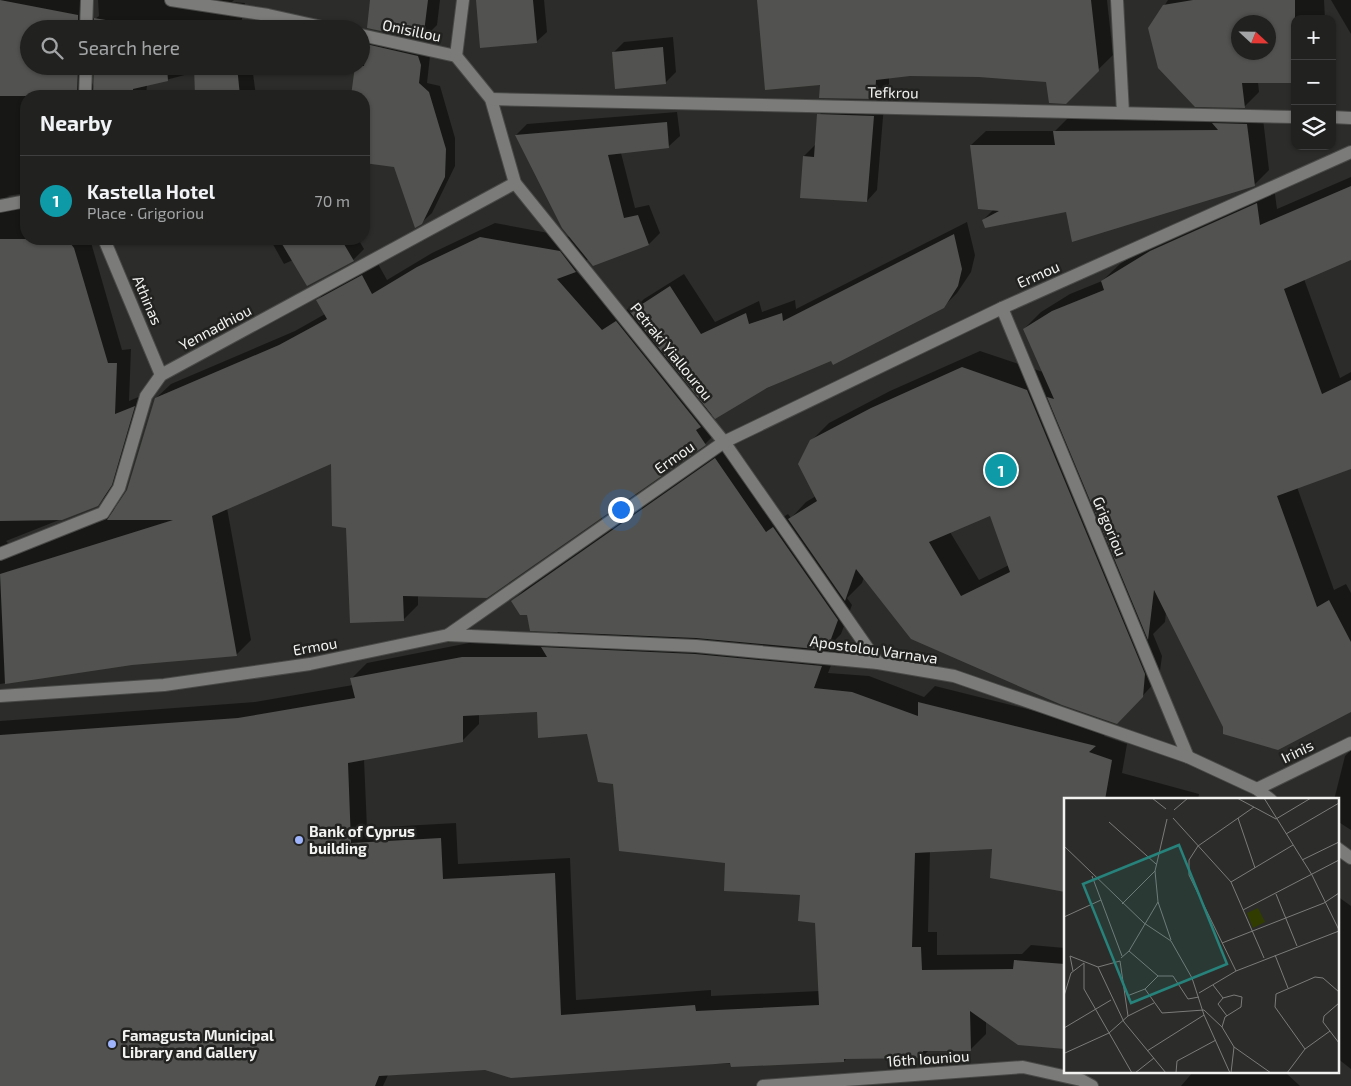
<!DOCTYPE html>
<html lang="en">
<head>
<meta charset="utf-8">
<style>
  :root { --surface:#212220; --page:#2d2f2d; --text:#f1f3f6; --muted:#a2a4a5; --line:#3e3f3e; --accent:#9eb4fd }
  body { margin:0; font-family:"Exo 2",sans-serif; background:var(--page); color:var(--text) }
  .controls { position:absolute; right:15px; top:15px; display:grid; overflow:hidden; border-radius:10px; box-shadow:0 1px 4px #0004 }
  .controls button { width:45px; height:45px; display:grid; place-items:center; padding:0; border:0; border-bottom:1px solid var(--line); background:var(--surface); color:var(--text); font:25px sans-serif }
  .compass { position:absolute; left:1231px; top:15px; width:45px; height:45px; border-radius:50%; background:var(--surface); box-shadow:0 1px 4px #0004; rotate:112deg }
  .you { position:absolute; left:620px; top:509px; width:18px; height:18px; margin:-12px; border:4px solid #fff; border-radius:50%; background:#1a73e8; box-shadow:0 0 0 8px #1a73e833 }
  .badge { display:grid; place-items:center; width:32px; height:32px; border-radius:50%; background:var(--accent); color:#fff; font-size:16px; font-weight:700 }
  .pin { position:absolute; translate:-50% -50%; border:2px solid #fff; box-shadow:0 1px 5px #0006 }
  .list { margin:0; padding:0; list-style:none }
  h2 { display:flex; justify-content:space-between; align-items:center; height:65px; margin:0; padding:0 20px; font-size:21px }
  h2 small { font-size:16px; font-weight:400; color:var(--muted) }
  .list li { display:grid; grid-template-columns:32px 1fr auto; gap:15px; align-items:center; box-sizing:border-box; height:90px; padding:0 20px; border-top:1px solid var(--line) }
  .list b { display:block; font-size:19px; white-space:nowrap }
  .list p { margin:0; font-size:16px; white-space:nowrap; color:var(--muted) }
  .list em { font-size:16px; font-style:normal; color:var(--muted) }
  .icon { flex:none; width:28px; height:28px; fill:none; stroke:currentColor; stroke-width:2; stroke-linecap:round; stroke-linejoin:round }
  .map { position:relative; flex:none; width:1351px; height:1086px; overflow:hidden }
  .search { position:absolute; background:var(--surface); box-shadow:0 1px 4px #0004; left:20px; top:20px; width:350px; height:55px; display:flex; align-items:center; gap:12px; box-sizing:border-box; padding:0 18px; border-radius:28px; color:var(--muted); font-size:19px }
  .panel { position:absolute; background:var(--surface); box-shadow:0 1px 4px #0004; left:20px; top:90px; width:350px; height:155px; border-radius:20px }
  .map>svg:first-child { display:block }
  .shadow { fill:#0007; fill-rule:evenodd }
  .building { fill:#525350; fill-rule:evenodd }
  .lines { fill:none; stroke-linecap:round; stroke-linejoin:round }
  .minor-casing { stroke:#494a48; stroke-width:14 }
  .minor { stroke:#7b7c79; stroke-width:12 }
  .poi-dot { fill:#9eb4fd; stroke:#222320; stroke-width:2 }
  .labels { text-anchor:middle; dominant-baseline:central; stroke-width:5; stroke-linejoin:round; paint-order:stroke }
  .street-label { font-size:15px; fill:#f2f3f1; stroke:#222320 }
  .poi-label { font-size:15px; font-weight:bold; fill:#f2f3f1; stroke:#222320; text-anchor:start }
  .inset-road { fill:none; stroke:#7b7c7a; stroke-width:1 }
  .view { fill:#26827b; fill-opacity:0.15; stroke:#26827b; stroke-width:2.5 }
  .inset-edge { fill:none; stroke:#f2f3f1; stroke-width:2.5 }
</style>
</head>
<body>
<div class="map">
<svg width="1351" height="1086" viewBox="0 0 1351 1086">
  <rect width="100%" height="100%" fill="#2c2d2a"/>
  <!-- shadow -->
  <g class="shadow">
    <path d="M0,0H88L93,18L95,19L99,16L98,0H234L232,2L245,3L241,24L248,29H29V66H91V81L95,88V66H252L256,96H196V72L147,85L146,96H26V193L7,196L17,200L26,198V239H90L122,350L131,349L129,401L148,393L112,490L97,505L6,541L13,548L118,507L128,491L156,398L171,384L295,331L325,314L317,301L331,286L377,262L387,280L432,253L495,223L570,237L563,228L516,135L527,124L677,112L680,136L669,146L621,153L635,208L649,205L660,233L649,244L593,265L588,259L576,271L617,316L631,307L633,310L644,299L684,274L715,322L759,301L762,312L795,300L796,309L967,222L975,255L971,272L957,293L943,307L713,413L711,416L720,429L705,444L486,597L418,595V605L404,619L347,527L332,462L227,508L251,640L236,655L132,663L0,684Z"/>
    <path d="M371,0H440L437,25L423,39Z"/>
    <path d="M477,0H544L547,32L536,42Z"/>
    <path d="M758,0H1107L1113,55L1065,102L1047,80L979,76L910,75L889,77V84L874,98Z"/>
    <path d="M1168,0H1324L1325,19H1295L1258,82L1259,92L1245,106L1196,105L1150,28ZM1238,22H1268V52H1238Z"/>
    <path d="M1331,0H1351V34Z"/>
    <path d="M377,35L430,56L427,83L440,86L455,138V166L432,213L421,223L408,139L364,131V96H352L356,66H361V61L366,57L367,45Z"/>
    <path d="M673,37L676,72L665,83L613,53L624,42Z"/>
    <path d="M830,104L884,105L877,190L867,201L802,197L804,156L815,145L819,115Z"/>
    <path d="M1227,109L1262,110L1269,170L1254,185L983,220L994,209L971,145L986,131H1055L1069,117L1221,116Z"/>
    <path d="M1351,177V258L1304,279L1340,378L1351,372V467L1297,487L1334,590L1346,584L1351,593V710L1224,727L1166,612L1165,622L1153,634L1162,656L1159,678L1134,705L864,577L862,583L847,598L852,605L841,634L826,649L837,650L828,673L869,676L924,697L935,686L1110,730L1104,736L1127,744L1122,773L1199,794L1198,800H1065L993,848L930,851L928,932H937V955L1022,954L1031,945L1065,948V1049L986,1020V1034L970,1050H929L922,1057L847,1058L844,1061L485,1069L388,1075L383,1086H0V721L255,702L353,685L351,679L367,663L479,641L548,642L559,631L528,614L513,601L527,587L730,445L780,519L788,514L791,518L806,502L816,496L811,441L829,423L890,391L980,351L1043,372L1024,329L1041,312L1070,294L1102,281L1120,264L1168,234L1274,187L1277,209ZM990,515L1009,565L979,580L950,532ZM539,711L588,732L727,861L801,894L816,922L820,991L711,996V990L576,1000L570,858L458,864L456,823L367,828L364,759L463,740L479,724V714Z"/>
    <path d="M270,239H358L364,249L353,260H293L284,264Z"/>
    <path d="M1351,750V830L1337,821V800H1334L1345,756Z"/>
    <path d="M1337,896L1351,906V1069L1337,1058Z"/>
    <path d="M1193,1072H1285L1300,1086H1181Z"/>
  </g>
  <!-- building -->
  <g class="building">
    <path d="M0,0L78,15V29H29V66H78L77,96H0Z"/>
    <path d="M370,0H428L423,40L367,28Z"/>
    <path d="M476,0H533L537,43L480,48Z"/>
    <path d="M757,0H1091L1099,71L1066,104L1049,103L1046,82L979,77L910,76L876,80L875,99L819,98L820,85L765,90Z"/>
    <path d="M1193,0H1295V83H1242L1245,108L1195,107L1158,68L1148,28L1163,5ZM1238,22H1268V52H1238Z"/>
    <path d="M94,18L135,25H166V29H94Z"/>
    <path d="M366,44L418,56L421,65L419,83L429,92L446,149L445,177L422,224L415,228L394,167L364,163V96H351L355,66H364Z"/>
    <path d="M663,47L666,84L615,89L612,52Z"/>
    <path d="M94,66H167L168,81L133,89V96H93Z"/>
    <path d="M194,66H237L240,96H195Z"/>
    <path d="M817,114L874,116L867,202L800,198L803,156L814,157Z"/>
    <path d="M667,122L669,148L608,155L624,218L638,215L649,245L593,266L562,228L515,135Z"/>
    <path d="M1212,123L1247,124L1255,186L1072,242L1066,212L985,228L982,220L999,211L978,209L970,145H1055L1053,131L1218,130Z"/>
    <path d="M1351,186V260L1284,289L1322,394L1351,380V469L1277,496L1317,607L1329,600L1351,642V712L1278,750L1223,734V727L1154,590L1148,640L1047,397L1054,399L1023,329L1052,311L1104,290L1101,281L1150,251L1257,203L1260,225Z"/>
    <path d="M954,234L962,269L958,286L944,308L833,365L831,361L767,388L715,419L630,312L670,286L701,334L746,313L749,324L782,313L783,321Z"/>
    <path d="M480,237L560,251L576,272L557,279L602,330L616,321L701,427L696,430L706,445L487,598L403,596L404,621L350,623L346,528L332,526L331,464L212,516L237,656L132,665L5,684L0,574L173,520H107L127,490L155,398L279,345L327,319L316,300L362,275L372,294L417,267Z"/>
    <path d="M0,239H67L74,248L108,363H117L115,414L135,406L112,485L98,506L62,520L0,521Z"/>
    <path d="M279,239H341L354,261L307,286Z"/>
    <path d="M962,367L1027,390L1145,674L1143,697L1117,724L1062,705L911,639L856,569L845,601L788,519L817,501L798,464L810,440L871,408ZM990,516L1010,572L961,596L929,542Z"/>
    <path d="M715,458L766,532L773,527L838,620L827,650L696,638L530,631L527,615H520L511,601Z"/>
    <path d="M541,647L695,654L822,666L814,688L852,692L918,716V702L1096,746L1089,752L1112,760L1105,800H1065V892L990,878L992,849L915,853L912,947H921L922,970L1013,969L1014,960L1065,964V1049L1018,1045L970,1011L971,1051H923V1058L844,1059V1062L731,1067L730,1063L511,1078L485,1070L379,1076L375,1086H0V735L238,718L355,698L350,678L462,657H547ZM537,712L538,738L587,734L598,782L613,784L619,851L725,863L724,891L800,895L798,921L815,923L819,1005L696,1011L695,1005L561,1015L555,873L443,879L441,838L351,843L348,763L463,742V716Z"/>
  </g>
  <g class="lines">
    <!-- minor casing -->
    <g class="minor-casing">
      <g id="minor">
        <path d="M171,0L268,15L331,29"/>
        <path d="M1117,0L1123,113"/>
        <path d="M86,29L87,0"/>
        <path d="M361,35L456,56"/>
        <path d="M456,56L491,99L515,183L724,442L878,663"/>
        <path d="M456,56L463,0"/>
        <path d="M85,96L86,66"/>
        <path d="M491,99L1295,117"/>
        <path d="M1332,117L1351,118"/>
        <path d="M0,206L26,201"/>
        <path d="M104,239L161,375"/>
        <path d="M1002,308L1188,757"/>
        <path d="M0,554L103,513L119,488L146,396L161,375L515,183"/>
        <path d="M448,635L696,646L878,663L954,676L1188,757L1257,789L1271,800"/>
        <path d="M0,696L164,685L310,664L448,635L724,442L1002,308L1351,152"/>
        <path d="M1257,789L1351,743"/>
        <path d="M1337,848L1351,858"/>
        <path d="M763,1086L1023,1067L1081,1080L1092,1086"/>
      </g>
    </g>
    <!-- minor -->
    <use href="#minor" class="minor"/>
  </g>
  <!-- markers -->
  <g class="poi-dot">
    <circle cx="299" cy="840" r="5"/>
    <circle cx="112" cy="1044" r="5"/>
  </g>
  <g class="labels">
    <!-- street labels -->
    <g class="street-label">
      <text transform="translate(412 30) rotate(12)">Onisillou</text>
      <text transform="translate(893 92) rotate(1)">Tefkrou</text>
      <text transform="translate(1038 274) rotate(-24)">Ermou</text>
      <text transform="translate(148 300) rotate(67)">Athinas</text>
      <text transform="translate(215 327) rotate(-28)">Yennadhiou</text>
      <text transform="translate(672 351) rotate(51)">Petraki Yiallourou</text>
      <text transform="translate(674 457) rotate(-35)">Ermou</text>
      <text transform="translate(1110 526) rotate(67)">Grigoriou</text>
      <text transform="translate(315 646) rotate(-10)">Ermou</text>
      <text transform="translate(874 649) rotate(8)">Apostolou Varnava</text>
      <text transform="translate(1297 751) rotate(-26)">Irinis</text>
      <text transform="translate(928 1058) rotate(-4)">16th Iouniou</text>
    </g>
    <!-- poi labels -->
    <g class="poi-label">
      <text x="309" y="831">Bank of Cyprus<tspan x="309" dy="17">building</tspan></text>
      <text x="122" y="1035">Famagusta Municipal<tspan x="122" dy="17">Library and Gallery</tspan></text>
    </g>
  </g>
  <!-- overview -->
  <g transform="translate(1064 798)">
    <rect width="275" height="275" fill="#2c2d2a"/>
    <path d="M194,110L201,124L189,130L183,115Z" fill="#303c00"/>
    <path class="inset-road" d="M88,0L102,11M173,0L212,21L247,0M200,0L248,77L275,132M110,12L124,0M109,20L167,84L200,160M174,20L191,70M103,21L91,73L94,104L107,142M45,24L92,66M222,36L275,5M0,48L80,125L107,143L128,180L140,217L166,275M238,62L275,44M28,78L58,158M167,84L229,47M212,96L233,148M58,106L91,73M179,112L275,62M0,119L37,102M158,145L260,105L275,95M65,153L94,178H109L124,201L135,199M211,157L224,190M6,158L34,169L56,163M6,158L9,173M57,160L65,153L94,104M20,165V191L68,275M34,169L60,224L102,275M172,173L125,77V62L134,48L190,9M149,187L159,200L154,206L163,218M81,191L98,215L140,212L158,229L170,249M135,195L172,173L275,133M0,198L7,175L20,165M63,198L81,191L94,178M275,205L260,218L259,224L275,245M64,218L90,205M158,229L161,219L177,209L178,199L170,197L159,200M0,230L47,202M170,249L207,275M241,251L211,209L212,196L251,179L259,180L275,194M83,253L140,217M1,255L45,235L64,218L56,163M71,275L90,260M112,275L113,263L152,242M167,275L170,249M223,275L241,251L266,233"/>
    <path class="view" d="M115,47L163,166L67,205L19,86Z"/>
    <rect width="275" height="275" class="inset-edge"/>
  </g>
</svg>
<div class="controls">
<button>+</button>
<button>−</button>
<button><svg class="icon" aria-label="layers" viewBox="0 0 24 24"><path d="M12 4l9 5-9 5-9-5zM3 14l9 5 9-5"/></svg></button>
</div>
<svg class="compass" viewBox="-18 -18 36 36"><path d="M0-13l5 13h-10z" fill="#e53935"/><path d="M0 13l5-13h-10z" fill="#a2a4a5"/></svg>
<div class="you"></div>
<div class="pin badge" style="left:1001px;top:470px;background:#0f9aa8">1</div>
<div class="search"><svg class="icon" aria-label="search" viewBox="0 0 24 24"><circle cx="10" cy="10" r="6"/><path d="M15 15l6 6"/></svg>Search here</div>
<section class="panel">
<h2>Nearby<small></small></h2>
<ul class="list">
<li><span class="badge" style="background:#0f9aa8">1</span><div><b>Kastella Hotel</b><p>Place · Grigoriou</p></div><em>70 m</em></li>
</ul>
</section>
</div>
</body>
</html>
